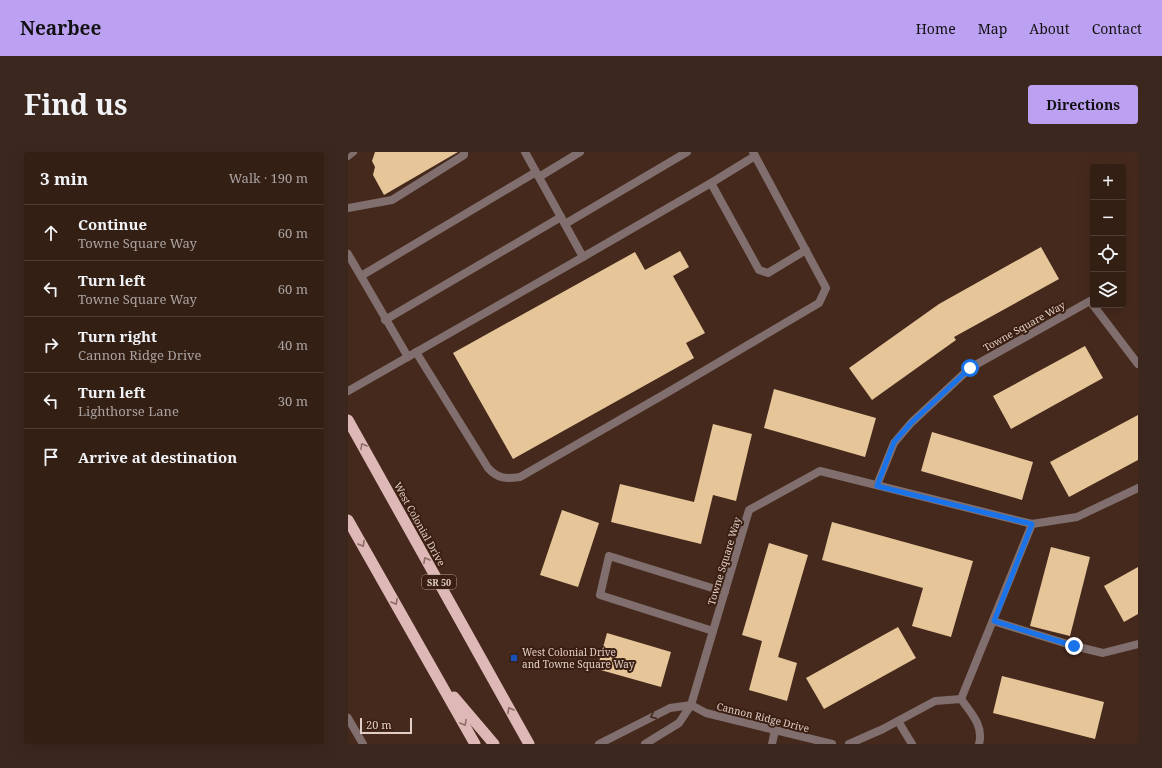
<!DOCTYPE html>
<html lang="en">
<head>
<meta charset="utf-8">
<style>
  :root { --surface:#341f15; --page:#3c271e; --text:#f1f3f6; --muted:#a9a2a0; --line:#4e3d34; --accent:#bca0f2 }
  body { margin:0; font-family:"Noto Serif",serif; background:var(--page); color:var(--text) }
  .controls { position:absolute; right:12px; top:12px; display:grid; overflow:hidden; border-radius:4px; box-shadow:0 4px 16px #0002 }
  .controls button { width:36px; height:36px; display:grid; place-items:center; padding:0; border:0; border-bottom:1px solid var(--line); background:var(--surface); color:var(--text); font:20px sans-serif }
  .scale { position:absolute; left:12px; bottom:10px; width:52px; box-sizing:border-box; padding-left:4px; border:2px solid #e1cec6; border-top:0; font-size:11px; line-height:14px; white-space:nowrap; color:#e1cec6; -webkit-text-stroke:3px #3a1f12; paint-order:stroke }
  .stop { position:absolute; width:12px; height:12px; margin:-9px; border:3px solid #1a73e8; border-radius:50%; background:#fff }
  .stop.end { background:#1a73e8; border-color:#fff; box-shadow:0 1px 4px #0008 }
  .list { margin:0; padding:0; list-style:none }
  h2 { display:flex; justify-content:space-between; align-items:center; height:52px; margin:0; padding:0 16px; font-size:17px }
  h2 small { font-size:13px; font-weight:400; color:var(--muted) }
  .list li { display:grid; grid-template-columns:26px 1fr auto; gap:12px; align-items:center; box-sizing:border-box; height:56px; padding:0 16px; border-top:1px solid var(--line) }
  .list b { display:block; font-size:15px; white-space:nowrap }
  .list p { margin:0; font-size:13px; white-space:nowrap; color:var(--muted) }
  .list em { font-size:13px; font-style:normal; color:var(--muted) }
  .icon { flex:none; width:22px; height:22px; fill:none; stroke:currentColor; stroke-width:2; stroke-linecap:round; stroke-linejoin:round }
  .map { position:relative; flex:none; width:790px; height:592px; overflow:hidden; border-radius:4px }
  header { display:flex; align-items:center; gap:24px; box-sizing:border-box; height:56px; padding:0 20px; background:var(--accent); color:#111 }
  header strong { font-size:19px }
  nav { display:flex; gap:22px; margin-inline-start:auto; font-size:14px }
  .intro { display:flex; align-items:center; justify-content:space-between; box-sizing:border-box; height:96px; padding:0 24px }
  h1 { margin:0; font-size:28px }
  .button { padding:10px 18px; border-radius:4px; background:var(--accent); color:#111; font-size:14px; font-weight:700 }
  main { display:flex; gap:24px; padding:0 24px }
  aside { flex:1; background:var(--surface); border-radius:4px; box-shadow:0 4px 16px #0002 }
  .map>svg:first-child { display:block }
  .building { fill:#e6c699 }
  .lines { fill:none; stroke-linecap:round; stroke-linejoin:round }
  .service { stroke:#806f6e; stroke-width:8 }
  .minor { stroke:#806f6e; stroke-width:8 }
  .trunk { stroke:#deb8b6; stroke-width:11 }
  .oneway { stroke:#8c6c64 }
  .oneway2 { stroke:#442b20 }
  .route { stroke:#1a73e8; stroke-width:5 }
  .transit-dot { fill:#1a4fb4; stroke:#3a1f12; stroke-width:1.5 }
  .labels { text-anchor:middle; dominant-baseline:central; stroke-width:4; stroke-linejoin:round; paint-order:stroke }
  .shield { fill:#3a1f12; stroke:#af9a90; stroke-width:1 }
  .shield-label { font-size:9px; font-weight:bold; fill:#e1cec6 }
  .street-label { font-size:10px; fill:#e1cec6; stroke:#3a1f12 }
  .poi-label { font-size:10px; fill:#e1cec6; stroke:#3a1f12; text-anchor:start }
</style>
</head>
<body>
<header>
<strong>Nearbee</strong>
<nav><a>Home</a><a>Map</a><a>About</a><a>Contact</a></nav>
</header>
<div class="intro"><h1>Find us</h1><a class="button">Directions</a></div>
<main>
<aside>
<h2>3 min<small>Walk · 190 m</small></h2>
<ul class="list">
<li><svg class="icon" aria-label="ahead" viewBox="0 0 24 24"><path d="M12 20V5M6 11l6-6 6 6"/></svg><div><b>Continue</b><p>Towne Square Way</p></div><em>60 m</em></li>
<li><svg class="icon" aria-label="left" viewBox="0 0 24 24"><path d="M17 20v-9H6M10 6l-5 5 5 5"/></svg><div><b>Turn left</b><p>Towne Square Way</p></div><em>60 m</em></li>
<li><svg class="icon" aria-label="right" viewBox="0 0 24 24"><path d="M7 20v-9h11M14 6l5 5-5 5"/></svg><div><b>Turn right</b><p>Cannon Ridge Drive</p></div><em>40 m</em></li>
<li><svg class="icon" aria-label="left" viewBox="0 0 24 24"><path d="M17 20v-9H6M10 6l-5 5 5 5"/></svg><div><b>Turn left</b><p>Lighthorse Lane</p></div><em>30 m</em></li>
<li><svg class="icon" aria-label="arrive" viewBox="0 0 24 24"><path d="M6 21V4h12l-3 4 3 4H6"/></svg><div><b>Arrive at destination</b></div></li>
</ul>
</aside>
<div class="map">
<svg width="790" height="592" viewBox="0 0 790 592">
  <rect width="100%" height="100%" fill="#45291c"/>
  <!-- building -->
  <g class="building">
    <path d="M27,0H110L36,43L25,23L27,15L24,9Z"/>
    <path d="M693,95L711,127L606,185L608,188L524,248L501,216L591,152Z"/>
    <path d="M332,99L341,115L325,124L357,181L338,191L346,206L165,307L105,201L287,100L297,118Z"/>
    <path d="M737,194L755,226L663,277L645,244Z"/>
    <path d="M426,237L528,266L517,305L416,276Z"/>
    <path d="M790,263V308L721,345L702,310Z"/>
    <path d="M365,272L404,282L388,349L365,343L353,392L263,370L272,332L346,350Z"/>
    <path d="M584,280L685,310L674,348L573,319Z"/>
    <path d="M214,358L251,371L230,435L192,423Z"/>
    <path d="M484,370L625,409L603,485L564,474L575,436L474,408Z"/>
    <path d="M421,391L460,403L430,505L449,511L439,549L401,538L414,489L394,483Z"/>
    <path d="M703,395L742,405L722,484L682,474Z"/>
    <path d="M790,415V462L776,470L756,434Z"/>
    <path d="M550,475L568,506L476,557L458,526Z"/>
    <path d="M259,481L323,500L313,535L249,517Z"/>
    <path d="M654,524L756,550L747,587L645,561Z"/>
  </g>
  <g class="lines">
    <!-- service -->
    <g class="service">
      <path d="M0,4L5,0"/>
      <path d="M407,4L363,31L411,118L420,121L458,98"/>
      <path d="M191,25L232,0"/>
      <path d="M0,56L44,48L116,3V0"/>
      <path d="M217,72L339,0"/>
      <path d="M0,102L60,205"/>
      <path d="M235,105L363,31"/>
      <path d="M13,124L188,20"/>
      <path d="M37,168L213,65"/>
      <path d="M68,200L140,316C150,327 158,327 172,325L322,239L471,151L478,136L405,0"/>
      <path d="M0,239L235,105L177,0"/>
      <path d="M365,479L252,443L261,404L377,440"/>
      <path d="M613,547C623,561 636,574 631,592"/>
      <path d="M0,566L15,592"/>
      <path d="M550,569L564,592"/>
      <path d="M424,592L427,578"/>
    </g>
    <!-- minor -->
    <g class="minor">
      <path d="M529,333L546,291L563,271L622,216L742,149L790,212"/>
      <path d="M645,469L726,494L755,501L790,492"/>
      <path d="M343,553L358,561L484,592"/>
      <path d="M251,592L322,556L343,553"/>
      <path d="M297,592L331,571L343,553L401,358L472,319L684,372L729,365L790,336"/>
      <path d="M501,592L535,577L587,549L613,547L684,372"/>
    </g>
    <!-- trunk -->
    <g class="trunk">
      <path d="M0,268L181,592"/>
      <path d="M0,368L127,592"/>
      <path d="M106,545L146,592"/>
    </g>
  </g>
  <!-- one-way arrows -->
  <defs><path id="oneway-chevron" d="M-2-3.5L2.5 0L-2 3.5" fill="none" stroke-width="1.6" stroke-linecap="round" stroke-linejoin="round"/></defs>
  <g class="oneway">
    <use href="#oneway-chevron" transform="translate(15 294) rotate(-119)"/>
    <use href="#oneway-chevron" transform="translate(14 392) rotate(60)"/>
    <use href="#oneway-chevron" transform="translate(78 408) rotate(-119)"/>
    <use href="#oneway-chevron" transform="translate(47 450) rotate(60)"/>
    <use href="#oneway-chevron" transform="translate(162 558) rotate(-119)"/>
    <use href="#oneway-chevron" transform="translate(116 571) rotate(61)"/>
  </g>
  <use class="oneway2" href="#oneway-chevron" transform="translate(305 564) rotate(156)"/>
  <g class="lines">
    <!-- route -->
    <path class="route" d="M622,216L563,271L546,290L529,334L684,372L646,469L726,494"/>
  </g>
  <!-- markers -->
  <rect class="transit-dot" x="162" y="502" width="8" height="8" rx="2"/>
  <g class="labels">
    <!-- shield labels -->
    <rect class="shield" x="74" y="423" width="34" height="14" rx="3"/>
    <g class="shield-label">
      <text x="91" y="430">SR 50</text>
    </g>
    <!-- street labels -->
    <g class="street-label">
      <text transform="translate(676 174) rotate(-29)">Towne Square Way</text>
      <text transform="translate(72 372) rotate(61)">West Colonial Drive</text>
      <text transform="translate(376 409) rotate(-73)">Towne Square Way</text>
      <text transform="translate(415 565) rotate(14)">Cannon Ridge Drive</text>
    </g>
    <!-- poi labels -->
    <g class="poi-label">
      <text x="174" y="500">West Colonial Drive<tspan x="174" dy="12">and Towne Square Way</tspan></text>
    </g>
  </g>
</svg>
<div class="controls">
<button>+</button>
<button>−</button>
<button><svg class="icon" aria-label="locate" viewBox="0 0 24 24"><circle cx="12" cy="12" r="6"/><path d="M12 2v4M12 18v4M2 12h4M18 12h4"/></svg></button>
<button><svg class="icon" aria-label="layers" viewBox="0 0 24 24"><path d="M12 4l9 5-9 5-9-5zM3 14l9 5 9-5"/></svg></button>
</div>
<div class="scale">20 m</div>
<div class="stop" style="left:622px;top:216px"></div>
<div class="stop end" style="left:726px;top:494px"></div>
</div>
</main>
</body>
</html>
